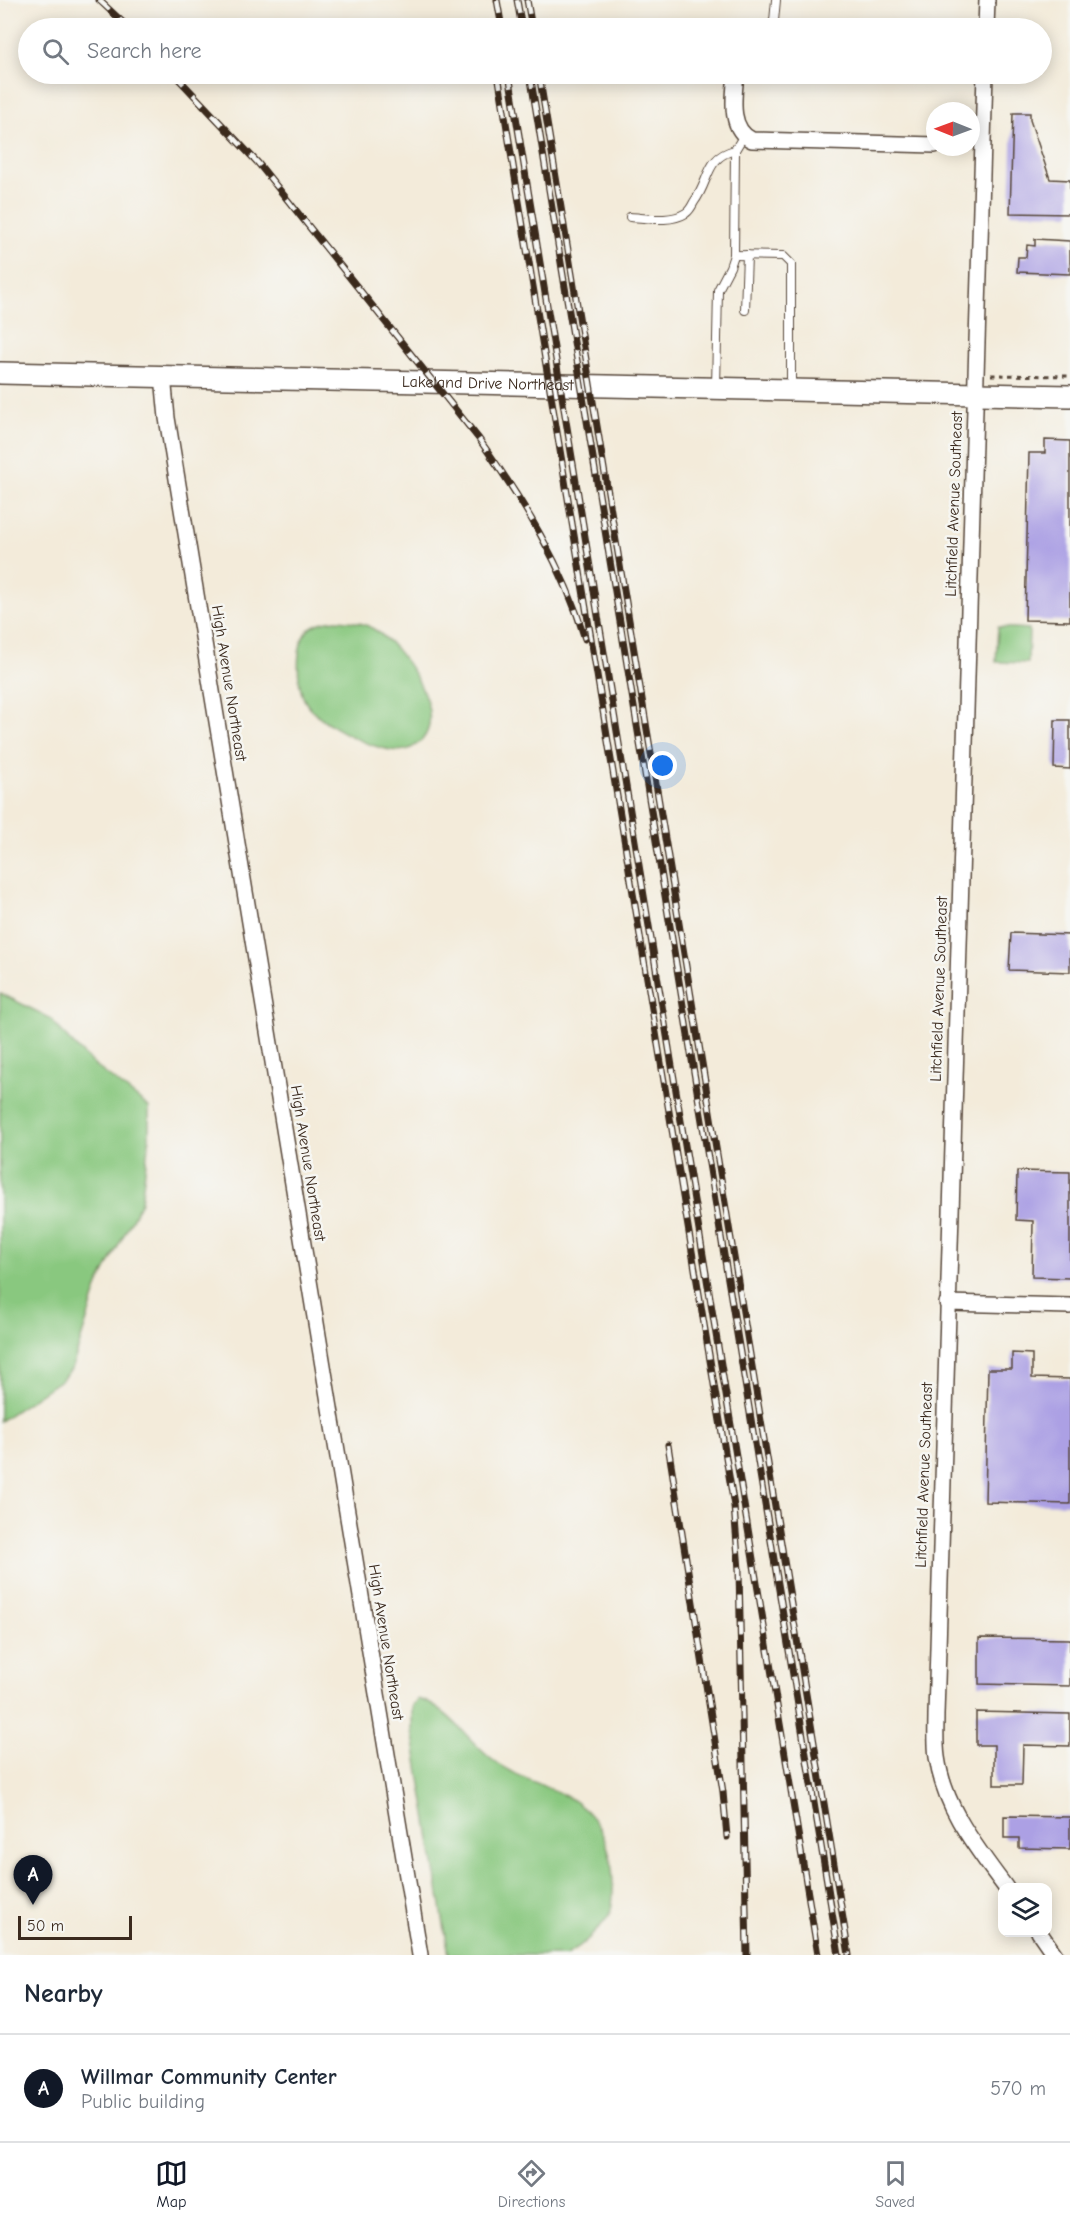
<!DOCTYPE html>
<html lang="en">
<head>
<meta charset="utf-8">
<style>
  :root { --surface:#fff; --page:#f6f6f7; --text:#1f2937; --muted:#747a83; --line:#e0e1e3; --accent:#111827 }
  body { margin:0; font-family:"Comic Neue",sans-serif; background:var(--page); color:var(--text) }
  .controls { position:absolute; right:18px; bottom:18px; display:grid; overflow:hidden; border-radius:12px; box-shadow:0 3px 15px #0003 }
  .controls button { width:54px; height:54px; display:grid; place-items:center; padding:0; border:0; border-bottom:2px solid var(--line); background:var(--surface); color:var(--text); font:30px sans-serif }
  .compass { position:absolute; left:926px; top:102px; width:54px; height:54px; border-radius:50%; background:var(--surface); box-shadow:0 3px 15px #0003; rotate:271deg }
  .scale { position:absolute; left:18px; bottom:15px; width:114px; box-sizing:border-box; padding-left:6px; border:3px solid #3b2a1e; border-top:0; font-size:16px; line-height:21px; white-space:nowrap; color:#3b2a1e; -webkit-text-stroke:4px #f6f6f2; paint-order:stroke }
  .you { position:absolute; left:663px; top:766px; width:21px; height:21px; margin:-15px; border:4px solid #fff; border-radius:50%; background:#1a73e8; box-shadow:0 0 0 9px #1a73e833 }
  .badge { display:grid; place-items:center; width:39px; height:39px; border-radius:50%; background:var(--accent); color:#fff; font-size:20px; font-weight:700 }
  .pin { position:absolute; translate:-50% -50px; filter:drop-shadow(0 2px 3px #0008) }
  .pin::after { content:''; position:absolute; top:32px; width:21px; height:18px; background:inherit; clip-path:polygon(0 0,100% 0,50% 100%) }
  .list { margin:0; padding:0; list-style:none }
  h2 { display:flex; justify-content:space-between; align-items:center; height:78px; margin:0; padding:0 24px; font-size:26px }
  h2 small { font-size:20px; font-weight:400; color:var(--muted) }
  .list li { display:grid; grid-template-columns:39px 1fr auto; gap:18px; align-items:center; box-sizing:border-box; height:108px; padding:0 24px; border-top:2px solid var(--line) }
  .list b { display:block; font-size:22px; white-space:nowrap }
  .list p { margin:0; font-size:20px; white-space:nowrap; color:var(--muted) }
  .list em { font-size:20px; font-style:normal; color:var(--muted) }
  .icon { flex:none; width:33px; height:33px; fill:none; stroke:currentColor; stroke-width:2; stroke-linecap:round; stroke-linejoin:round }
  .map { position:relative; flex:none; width:1070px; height:1955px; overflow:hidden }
  .search { position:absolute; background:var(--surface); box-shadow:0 3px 15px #0003; left:18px; right:18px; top:18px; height:66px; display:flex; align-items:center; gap:15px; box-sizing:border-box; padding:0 21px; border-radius:33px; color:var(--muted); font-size:22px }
  .sheet { height:186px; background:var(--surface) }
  nav { display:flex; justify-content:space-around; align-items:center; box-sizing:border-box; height:84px; border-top:2px solid var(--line); background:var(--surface); font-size:16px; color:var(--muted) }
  nav a { display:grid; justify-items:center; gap:3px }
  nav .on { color:var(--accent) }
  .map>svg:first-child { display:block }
  .green { fill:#89c87f; stroke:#62794e; stroke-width:1.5 }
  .building { fill:#aca0e4 }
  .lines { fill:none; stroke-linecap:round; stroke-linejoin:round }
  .lane-casing { stroke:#57473a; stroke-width:10 }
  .street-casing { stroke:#57473a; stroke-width:18 }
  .secondary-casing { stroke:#57473a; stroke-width:24 }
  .path { stroke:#57473a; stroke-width:3; stroke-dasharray:4.5 4.5; stroke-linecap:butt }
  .lane { stroke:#fff; stroke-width:8 }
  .street { stroke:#fff; stroke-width:15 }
  .secondary { stroke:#fff; stroke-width:21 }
  .rail-casing { stroke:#3b2a1e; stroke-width:7 }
  .rail { stroke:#f6f6f2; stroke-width:4.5; stroke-dasharray:14; stroke-linecap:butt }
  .labels { text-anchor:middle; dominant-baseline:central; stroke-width:5; stroke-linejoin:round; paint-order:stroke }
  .street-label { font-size:16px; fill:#3b2a1e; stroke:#f6f6f2 }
</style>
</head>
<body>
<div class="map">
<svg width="1070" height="1955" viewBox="0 0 1070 1955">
  <rect width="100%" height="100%" fill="#f6f6f2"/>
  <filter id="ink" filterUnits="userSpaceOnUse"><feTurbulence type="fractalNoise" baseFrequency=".0167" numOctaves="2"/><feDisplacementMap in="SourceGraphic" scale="12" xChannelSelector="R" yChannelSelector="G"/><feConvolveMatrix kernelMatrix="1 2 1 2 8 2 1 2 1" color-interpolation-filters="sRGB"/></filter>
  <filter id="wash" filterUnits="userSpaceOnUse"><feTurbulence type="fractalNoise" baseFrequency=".008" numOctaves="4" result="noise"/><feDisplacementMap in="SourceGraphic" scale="24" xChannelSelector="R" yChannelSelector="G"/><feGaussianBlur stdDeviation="1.35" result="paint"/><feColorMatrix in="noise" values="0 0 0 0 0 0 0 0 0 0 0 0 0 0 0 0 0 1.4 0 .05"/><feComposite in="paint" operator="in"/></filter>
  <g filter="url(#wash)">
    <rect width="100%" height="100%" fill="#f3ebda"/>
    <!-- green -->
    <g class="green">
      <path d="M337,620C349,621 362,622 372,628C400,644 455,719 416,745C407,752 397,752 386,749C362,744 327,726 310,708C296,694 295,651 305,634C312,623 325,621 337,620Z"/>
      <path d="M998,627L1029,629L1028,663L996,662Z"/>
      <path d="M0,993L50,1018L70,1041L93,1064L149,1107V1139L141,1202L98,1285L72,1368L62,1379L0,1421Z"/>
      <path d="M418,1699C450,1708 469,1743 495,1762C520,1780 553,1786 577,1803C604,1823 613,1855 613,1887C613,1898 613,1910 607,1918C597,1932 581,1947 566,1955H449L412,1730V1705Z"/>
    </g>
    <g id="blocks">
      <!-- building -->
      <g class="building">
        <path d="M1013,113H1030V120L1050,179L1070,180V214L1010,213Z"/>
        <path d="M1035,239L1070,241V274L1017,272L1018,257H1026L1027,245L1035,246Z"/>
        <path d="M1045,440L1070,441V621L1025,620L1029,453H1045Z"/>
        <path d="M1055,720H1070V769L1054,768Z"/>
        <path d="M1011,933L1070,935V972L1009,970Z"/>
        <path d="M1017,1171L1070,1172V1278L1032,1277L1033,1221L1016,1220Z"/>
        <path d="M1012,1353L1032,1354V1378L1070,1379V1504L985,1502L988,1369H1012Z"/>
        <path d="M979,1638L1070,1639V1686L979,1684Z"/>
        <path d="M976,1712L1070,1714V1746L1023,1745L1022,1785H994V1745H976Z"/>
        <path d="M1004,1816L1070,1817V1849L1019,1848V1838H1004Z"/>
      </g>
    </g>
  </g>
  <g filter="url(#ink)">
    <use href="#blocks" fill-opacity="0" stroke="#57473a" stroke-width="1.5"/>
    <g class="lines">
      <!-- lane casing -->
      <g class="lane-casing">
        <g id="lane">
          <path d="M768,28L774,21L776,0"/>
          <path d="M630,217C647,218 670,223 686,213C689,211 692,206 694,202C710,181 705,157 735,150"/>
          <path d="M734,255L783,256L791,264V389"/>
          <path d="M745,310L747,255"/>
          <path d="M716,388L718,290L730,267L734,255L735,150L744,135"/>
        </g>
      </g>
      <!-- street casing -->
      <g class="street-casing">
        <g id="street">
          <path d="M986,28L987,0"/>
          <path d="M736,74C734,96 728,129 752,140L935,145"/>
          <path d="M985,74L936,1715C936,1729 935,1743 937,1757C944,1808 976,1847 1006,1888"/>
          <path d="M163,376L167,418L420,1955"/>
          <path d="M947,1303L1070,1306"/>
          <path d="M1039,1932L1055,1955"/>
        </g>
      </g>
      <!-- secondary casing -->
      <g class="secondary-casing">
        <g id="secondary">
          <path id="s1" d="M0,373L1070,396"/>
        </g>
      </g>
      <!-- path -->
      <path class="path" d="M991,375L1070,376"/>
      <!-- lane -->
      <use href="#lane" class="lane"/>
      <!-- street -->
      <use href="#street" class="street"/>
      <!-- secondary -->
      <use href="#secondary" class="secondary"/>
      <!-- rail casing -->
      <g class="rail-casing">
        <g id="rail">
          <path d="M99,0L129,28"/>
          <path d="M497,0L502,28"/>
          <path d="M517,0L522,28"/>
          <path d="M527,0L532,28"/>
          <path d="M174,74L258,163L479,439C523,501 563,565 585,639"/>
          <path d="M498,74L734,1506L739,1570L747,1955"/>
          <path d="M509,74L818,1955"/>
          <path d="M530,74L839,1955"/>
          <path d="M539,74L849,1955"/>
          <path d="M668,1445L723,1792L727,1837"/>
        </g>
      </g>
      <!-- rail -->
      <use href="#rail" class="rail"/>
    </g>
  </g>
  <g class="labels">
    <!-- street labels -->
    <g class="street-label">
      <text stroke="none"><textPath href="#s1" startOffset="488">Lakeland Drive Northeast</textPath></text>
      <text transform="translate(954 504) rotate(-88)">Litchfield Avenue Southeast</text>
      <text transform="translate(229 683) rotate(81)">High Avenue Northeast</text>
      <text transform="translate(939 989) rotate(-88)">Litchfield Avenue Southeast</text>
      <text transform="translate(308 1163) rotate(81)">High Avenue Northeast</text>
      <text transform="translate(924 1475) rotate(-88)">Litchfield Avenue Southeast</text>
      <text transform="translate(386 1642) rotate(81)">High Avenue Northeast</text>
    </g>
  </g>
</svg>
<div class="controls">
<button><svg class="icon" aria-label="layers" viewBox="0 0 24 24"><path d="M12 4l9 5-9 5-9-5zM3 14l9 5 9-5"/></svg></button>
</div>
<svg class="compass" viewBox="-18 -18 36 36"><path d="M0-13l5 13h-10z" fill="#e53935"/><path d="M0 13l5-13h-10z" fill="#747a83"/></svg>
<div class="scale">50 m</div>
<div class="you"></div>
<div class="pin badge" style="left:33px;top:1905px">A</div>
<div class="search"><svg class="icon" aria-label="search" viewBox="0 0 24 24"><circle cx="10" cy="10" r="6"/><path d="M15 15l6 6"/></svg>Search here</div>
</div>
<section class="sheet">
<h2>Nearby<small></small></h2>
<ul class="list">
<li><span class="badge">A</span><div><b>Willmar Community Center</b><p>Public building</p></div><em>570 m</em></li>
</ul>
</section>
<nav>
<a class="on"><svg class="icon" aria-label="map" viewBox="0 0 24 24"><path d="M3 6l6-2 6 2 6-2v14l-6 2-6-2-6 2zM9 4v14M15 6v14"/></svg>Map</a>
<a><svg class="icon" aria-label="directions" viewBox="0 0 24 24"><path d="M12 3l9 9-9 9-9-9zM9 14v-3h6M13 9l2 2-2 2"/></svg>Directions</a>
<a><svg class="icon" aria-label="saved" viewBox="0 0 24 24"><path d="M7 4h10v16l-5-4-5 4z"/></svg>Saved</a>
</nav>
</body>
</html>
